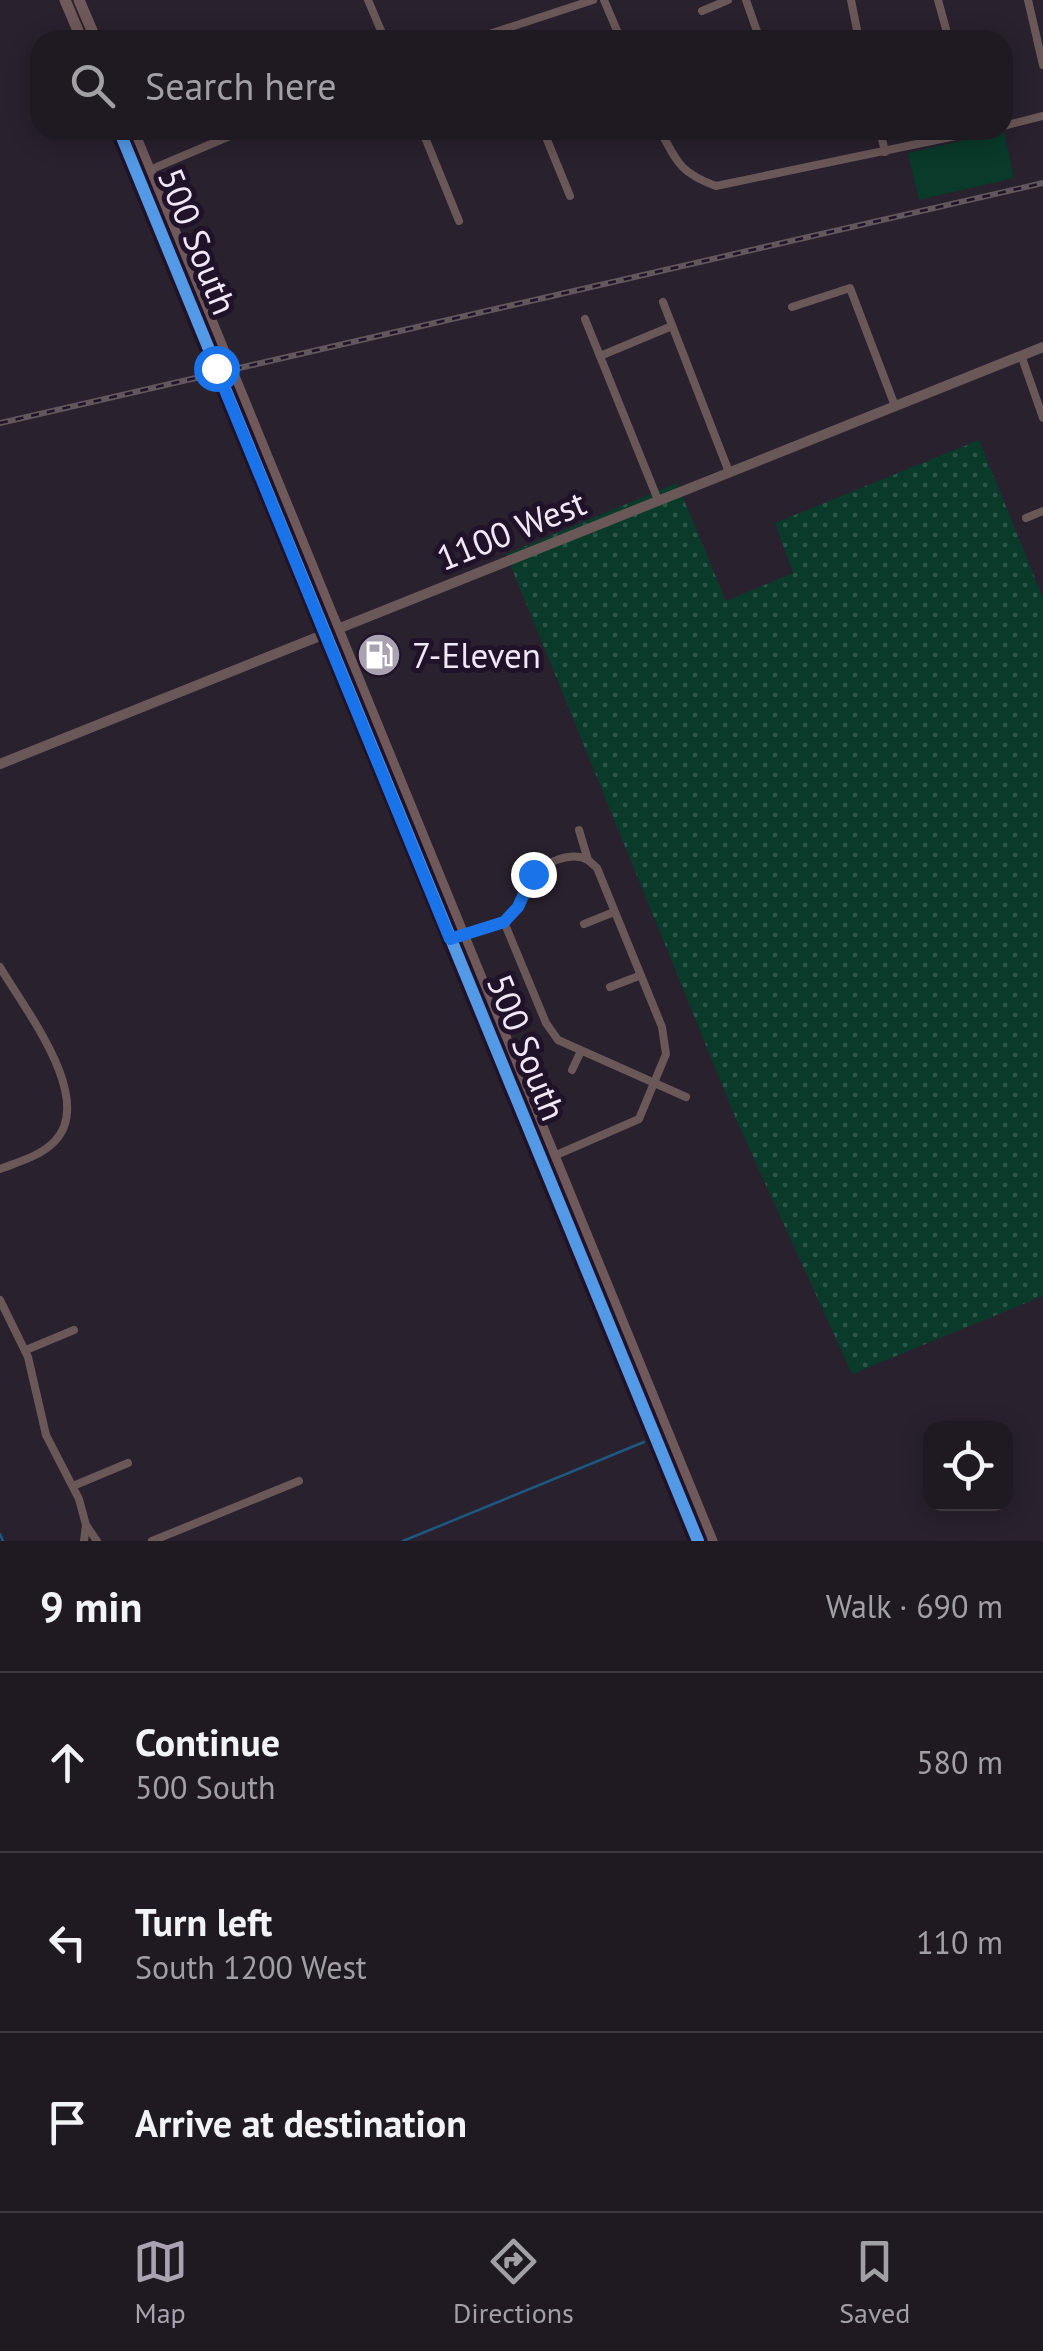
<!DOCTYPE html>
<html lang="en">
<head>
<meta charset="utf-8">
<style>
  :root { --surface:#1f1922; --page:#27222a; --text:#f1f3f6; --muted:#a1a0a5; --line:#3c3840; --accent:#aaa2b1 }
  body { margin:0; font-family:"PT Sans",sans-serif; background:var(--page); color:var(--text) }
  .controls { position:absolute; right:30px; bottom:30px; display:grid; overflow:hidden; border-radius:20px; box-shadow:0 5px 25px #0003 }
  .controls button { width:90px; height:90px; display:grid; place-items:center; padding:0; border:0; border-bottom:2px solid var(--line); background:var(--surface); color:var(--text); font:50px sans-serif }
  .stop { position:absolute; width:30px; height:30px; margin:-22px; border:8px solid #1a73e8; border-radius:50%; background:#fff }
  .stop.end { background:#1a73e8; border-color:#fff; box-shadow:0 2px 10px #0008 }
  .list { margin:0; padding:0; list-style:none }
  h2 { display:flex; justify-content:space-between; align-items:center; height:130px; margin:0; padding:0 40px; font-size:42px }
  h2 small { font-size:32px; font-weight:400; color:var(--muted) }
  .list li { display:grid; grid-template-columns:65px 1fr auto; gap:30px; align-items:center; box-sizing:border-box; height:180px; padding:0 40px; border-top:2px solid var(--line) }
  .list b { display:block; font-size:38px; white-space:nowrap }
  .list p { margin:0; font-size:32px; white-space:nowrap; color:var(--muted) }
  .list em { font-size:32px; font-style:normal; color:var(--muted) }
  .icon { flex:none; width:55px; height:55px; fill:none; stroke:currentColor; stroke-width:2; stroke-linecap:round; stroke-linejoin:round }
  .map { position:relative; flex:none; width:1043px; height:1541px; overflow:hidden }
  .search { position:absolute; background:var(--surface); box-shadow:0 5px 25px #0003; left:30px; right:30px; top:30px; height:110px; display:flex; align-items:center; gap:25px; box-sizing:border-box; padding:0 35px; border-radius:30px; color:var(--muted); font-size:38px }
  .sheet { height:670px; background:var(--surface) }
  nav { display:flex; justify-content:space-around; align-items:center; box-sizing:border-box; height:140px; border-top:2px solid var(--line); background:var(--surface); font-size:28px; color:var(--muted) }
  nav a { display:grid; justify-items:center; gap:5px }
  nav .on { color:var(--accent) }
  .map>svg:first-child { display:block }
  .grass { fill:url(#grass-dots) }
  .green { fill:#093a2a }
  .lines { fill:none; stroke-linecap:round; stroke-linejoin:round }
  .stream { stroke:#1e5880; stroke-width:2.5 }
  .minor { stroke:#6a5758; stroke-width:8 }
  .tertiary { stroke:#6a5758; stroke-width:10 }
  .secondary { stroke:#6f595b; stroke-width:11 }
  .rail-casing { stroke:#62575d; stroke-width:6 }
  .rail { stroke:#201229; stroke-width:2.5; stroke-dasharray:8; stroke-linecap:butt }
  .cycleway-casing { stroke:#201229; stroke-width:19 }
  .cycleway { stroke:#5399e6; stroke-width:12 }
  .route { stroke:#1a73e8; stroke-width:12 }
  .labels { text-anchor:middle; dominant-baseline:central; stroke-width:10; stroke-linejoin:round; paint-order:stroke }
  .street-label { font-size:35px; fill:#f0e7f7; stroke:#201229 }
  .poi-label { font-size:35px; fill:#f0e7f7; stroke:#201229; text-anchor:start }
</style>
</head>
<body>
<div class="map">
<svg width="1043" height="1541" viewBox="0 0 1043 1541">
  <defs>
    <pattern id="grass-dots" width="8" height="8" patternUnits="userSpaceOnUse" patternTransform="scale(2.5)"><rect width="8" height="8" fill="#093a2a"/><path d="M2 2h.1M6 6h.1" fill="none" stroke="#2d564a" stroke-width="1.8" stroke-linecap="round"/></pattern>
  </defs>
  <rect width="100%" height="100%" fill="#29212e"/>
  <!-- grass -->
  <path class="grass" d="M979,440L1043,598V1296L852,1374L736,1119L506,554L677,483L726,601L793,573L775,523Z"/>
  <!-- green -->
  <path class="green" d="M1004,131L1014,178L919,200L908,153Z"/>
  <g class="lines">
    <!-- stream -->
    <g class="stream">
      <path d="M0,1534L3,1541"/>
      <path d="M403,1541L644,1442"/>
    </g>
    <!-- minor -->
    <g class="minor">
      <path d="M368,0L385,40"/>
      <path d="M604,0L621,40"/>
      <path d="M746,0L760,40"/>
      <path d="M851,0L859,40"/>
      <path d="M938,0L949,40"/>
      <path d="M1028,0L1043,65"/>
      <path d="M702,11L728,0"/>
      <path d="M471,40L593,0"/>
      <path d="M1003,126L1043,116"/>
      <path d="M422,130L459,221"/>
      <path d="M543,130L570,196"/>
      <path d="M660,130C677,162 680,173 716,186L984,130"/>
      <path d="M880,130L885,152"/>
      <path d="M138,175L244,130"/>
      <path d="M663,302L729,472"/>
      <path d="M792,307L850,288L895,406"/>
      <path d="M585,319L658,500"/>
      <path d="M1021,355L1043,418"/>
      <path d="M600,356L672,326"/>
      <path d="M1026,518L1043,511"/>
      <path d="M504,922L546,1023L558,1040L686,1097"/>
      <path d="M584,924L614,912"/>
      <path d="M463,934C477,930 497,927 508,918C521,906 521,890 531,877C543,862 572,851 588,860"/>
      <path d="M0,967C23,1007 96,1098 55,1141C41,1156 18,1162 0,1169"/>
      <path d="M610,987L639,976"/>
      <path d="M572,1070L581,1051"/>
      <path d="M554,1156L639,1119L666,1054L662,1027L597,868L588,860L579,830"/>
      <path d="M0,1300L28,1357L46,1435L79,1499L86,1525L84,1541"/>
      <path d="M26,1350L74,1330"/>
      <path d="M73,1486L128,1463"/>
      <path d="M86,1525L97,1541"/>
      <path d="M152,1541L299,1481"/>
    </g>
    <!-- tertiary -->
    <path class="tertiary" d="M0,764L1043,347"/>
    <!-- secondary -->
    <g class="secondary">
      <path d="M65,0L82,40"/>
      <path d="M79,0L96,40"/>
      <path d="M119,130L698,1541"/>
      <path d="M133,130L712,1541"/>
    </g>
    <!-- rail casing -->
    <g class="rail-casing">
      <path id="rail" d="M0,423L1043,183"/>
    </g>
    <!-- rail -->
    <use href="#rail" class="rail"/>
    <!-- cycleway casing -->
    <g class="cycleway-casing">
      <path id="cycleway" d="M119,130L698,1541"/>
    </g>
    <!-- cycleway -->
    <use href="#cycleway" class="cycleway"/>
  </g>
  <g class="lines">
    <!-- route -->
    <path class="route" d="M216,368L450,939L504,922L518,907L533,874"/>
  </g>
  <!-- icons -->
  <defs>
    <g id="fuel-disc" transform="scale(2.25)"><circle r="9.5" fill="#aaa2b1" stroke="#201229"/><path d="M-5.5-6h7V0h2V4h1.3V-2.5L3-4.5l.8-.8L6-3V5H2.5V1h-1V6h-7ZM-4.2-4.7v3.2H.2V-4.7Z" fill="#fff"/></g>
  </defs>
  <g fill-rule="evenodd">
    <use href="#fuel-disc" x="379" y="655"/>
  </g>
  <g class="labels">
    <!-- street labels -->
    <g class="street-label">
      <text transform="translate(198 241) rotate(68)">500 South</text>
      <text transform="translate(511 530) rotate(-22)">1100 West</text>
      <text transform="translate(527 1047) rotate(68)">500 South</text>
    </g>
    <!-- poi labels -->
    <g class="poi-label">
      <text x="412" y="655">7-Eleven</text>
    </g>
  </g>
</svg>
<div class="controls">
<button><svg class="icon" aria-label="locate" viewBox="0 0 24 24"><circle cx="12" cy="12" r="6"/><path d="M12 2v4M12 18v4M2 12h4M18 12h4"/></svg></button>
</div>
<div class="stop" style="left:216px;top:368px"></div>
<div class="stop end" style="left:533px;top:874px"></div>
<div class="search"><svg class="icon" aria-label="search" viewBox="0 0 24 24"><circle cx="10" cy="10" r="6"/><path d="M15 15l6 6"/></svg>Search here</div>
</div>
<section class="sheet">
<h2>9 min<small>Walk · 690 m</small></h2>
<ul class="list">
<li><svg class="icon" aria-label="ahead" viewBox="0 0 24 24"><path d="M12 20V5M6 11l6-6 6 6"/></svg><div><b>Continue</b><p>500 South</p></div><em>580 m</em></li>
<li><svg class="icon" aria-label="left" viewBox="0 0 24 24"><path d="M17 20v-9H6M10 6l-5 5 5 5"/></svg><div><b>Turn left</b><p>South 1200 West</p></div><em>110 m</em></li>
<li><svg class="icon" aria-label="arrive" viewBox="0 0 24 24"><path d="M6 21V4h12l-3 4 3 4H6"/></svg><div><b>Arrive at destination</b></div></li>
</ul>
</section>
<nav>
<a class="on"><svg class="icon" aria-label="map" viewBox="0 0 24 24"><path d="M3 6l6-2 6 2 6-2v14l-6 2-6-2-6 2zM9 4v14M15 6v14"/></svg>Map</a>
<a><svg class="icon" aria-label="directions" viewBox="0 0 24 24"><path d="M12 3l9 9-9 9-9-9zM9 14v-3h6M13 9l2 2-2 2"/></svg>Directions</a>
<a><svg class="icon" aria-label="saved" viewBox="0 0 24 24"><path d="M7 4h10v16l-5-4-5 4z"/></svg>Saved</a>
</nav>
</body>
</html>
